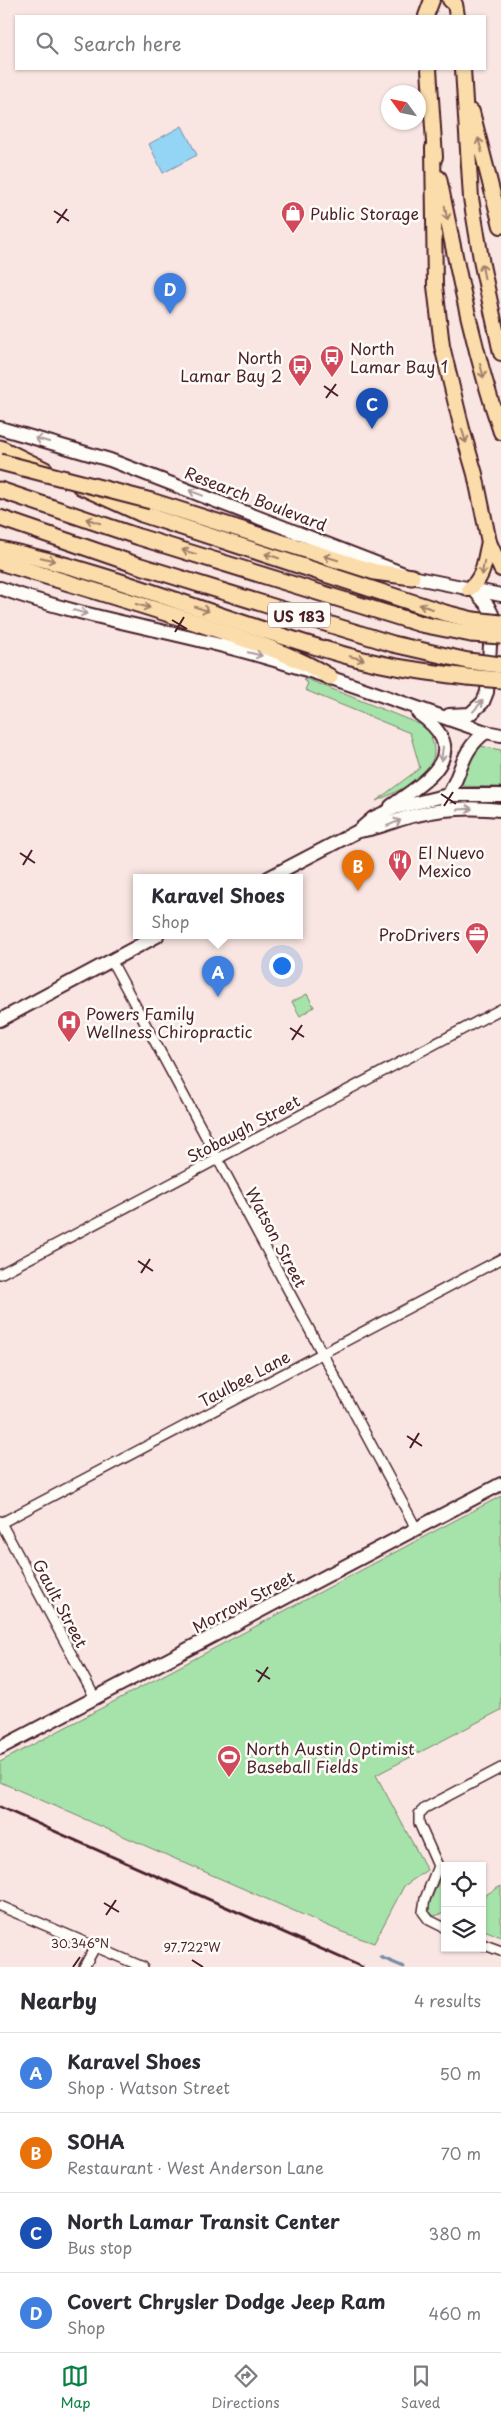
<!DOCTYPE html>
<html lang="en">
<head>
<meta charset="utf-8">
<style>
  :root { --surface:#fff; --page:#f7f7f7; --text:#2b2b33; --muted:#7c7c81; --line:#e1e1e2; --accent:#0b8043 }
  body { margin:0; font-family:"Playpen Sans",sans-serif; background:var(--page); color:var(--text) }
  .controls { position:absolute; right:15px; bottom:15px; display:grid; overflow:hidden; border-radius:0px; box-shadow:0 1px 4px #0004 }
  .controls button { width:45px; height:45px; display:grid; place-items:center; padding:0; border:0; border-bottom:1px solid var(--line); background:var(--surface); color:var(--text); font:25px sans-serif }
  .compass { position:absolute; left:381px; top:85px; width:45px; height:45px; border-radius:50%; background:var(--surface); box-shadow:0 1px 4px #0004; rotate:303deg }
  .you { position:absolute; left:281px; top:965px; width:18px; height:18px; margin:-12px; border:4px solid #fff; border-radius:50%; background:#1a73e8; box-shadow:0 0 0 8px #1a73e833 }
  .badge { display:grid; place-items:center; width:32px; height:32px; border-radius:50%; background:var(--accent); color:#fff; font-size:16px; font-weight:700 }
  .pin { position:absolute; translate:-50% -41px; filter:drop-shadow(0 1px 2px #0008) }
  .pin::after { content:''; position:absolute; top:26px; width:18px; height:15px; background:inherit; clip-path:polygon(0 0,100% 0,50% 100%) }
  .popup { position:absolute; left:133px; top:874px; width:170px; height:65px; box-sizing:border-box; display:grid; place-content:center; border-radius:0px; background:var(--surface); filter:drop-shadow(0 1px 4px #0005); font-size:16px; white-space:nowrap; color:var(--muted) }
  .popup b { font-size:19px; color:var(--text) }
  .popup::after { content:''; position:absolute; left:50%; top:100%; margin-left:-10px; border:10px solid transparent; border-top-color:var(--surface) }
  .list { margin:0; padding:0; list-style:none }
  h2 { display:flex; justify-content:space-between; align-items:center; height:65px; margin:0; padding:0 20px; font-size:21px }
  h2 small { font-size:16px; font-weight:400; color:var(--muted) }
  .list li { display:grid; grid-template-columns:32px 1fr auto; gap:15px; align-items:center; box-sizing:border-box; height:80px; padding:0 20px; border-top:1px solid var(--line) }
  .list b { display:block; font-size:19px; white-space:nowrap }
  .list p { margin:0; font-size:16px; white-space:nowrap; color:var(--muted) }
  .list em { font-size:16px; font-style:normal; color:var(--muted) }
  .icon { flex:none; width:28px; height:28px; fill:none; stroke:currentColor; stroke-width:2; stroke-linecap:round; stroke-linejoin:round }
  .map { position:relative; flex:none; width:501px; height:1967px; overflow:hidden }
  .search { position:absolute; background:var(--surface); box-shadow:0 1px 4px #0004; left:15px; right:15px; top:15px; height:55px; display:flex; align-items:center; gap:12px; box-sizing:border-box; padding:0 18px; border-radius:0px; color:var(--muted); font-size:19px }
  .sheet { height:385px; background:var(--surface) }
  nav { display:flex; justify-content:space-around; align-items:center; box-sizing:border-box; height:70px; border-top:1px solid var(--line); background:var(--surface); font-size:14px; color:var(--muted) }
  nav a { display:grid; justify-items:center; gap:2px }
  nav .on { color:var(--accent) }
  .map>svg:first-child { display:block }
  .green { fill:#a6e3aa; stroke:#78816a }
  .water { fill:#94d5f6; stroke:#768ca5 }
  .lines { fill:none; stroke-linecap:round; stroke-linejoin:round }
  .stream { stroke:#768ca5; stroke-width:3 }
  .street-casing { stroke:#4a1f2b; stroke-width:12 }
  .secondary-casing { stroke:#4a1f2b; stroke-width:16 }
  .primary-casing { stroke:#4a1f2b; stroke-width:18 }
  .highway-casing { stroke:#4a1f2b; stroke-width:19 }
  .street { stroke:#fdfcf7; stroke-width:9 }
  .secondary { stroke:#fdfcf7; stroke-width:12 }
  .primary { stroke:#fbddab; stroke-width:14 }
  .highway { stroke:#fbddab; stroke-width:15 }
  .rail { stroke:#4a1f2b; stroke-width:3 }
  .highway-bridge-casing { stroke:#4a1f2b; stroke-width:19; stroke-linecap:butt }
  .highway-bridge { stroke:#fbddab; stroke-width:15 }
  .oneway { stroke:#a27e6b }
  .oneway2 { stroke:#ac999b }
  .ticks { fill:none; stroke:#4a1f2b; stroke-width:2 }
  .labels { text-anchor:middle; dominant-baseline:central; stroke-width:5; stroke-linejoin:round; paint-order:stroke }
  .shield { fill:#fdfcf7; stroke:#806168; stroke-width:1 }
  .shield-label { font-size:15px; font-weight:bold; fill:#4a1f2b }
  .poi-label { font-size:16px; fill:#4a1f2b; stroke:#fdfcf7; text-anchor:start }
  .street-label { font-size:16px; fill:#4a1f2b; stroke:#fdfcf7 }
  .ticks-label { font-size:12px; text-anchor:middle; fill:#4a1f2b; stroke:#fdfcf7; stroke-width:5; stroke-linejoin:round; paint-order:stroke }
</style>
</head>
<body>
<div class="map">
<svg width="501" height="1967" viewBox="0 0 501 1967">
  <rect width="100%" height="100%" fill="#f9e6e2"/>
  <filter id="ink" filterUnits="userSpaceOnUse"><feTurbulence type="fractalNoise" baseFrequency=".02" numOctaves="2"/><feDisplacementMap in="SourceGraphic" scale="10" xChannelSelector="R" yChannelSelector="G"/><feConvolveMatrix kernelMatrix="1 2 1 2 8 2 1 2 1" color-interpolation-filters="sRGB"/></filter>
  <g filter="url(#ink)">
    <!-- green -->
    <g class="green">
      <path d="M307,679L424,726L433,736L431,738C446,771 401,790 376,801L420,768L410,733L305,690L308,683L303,680Z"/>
      <path d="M480,746L501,750V787L458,786L467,757Z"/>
      <path d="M307,994L314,1007L300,1016L292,1002Z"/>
      <path d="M501,1496V1710L376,1775L427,1870L404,1886L374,1943L342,1932L0,1782V1762Z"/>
      <path d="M445,1867V1913L434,1916L429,1911V1905Z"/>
      <path d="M501,1886V1937L482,1929V1897Z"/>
    </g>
    <!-- water -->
    <path class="water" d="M182,126L197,155L163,173L149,144Z"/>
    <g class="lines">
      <!-- stream -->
      <path class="stream" d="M380,1957L404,1967"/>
      <!-- street casing -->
      <g class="street-casing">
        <g id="street">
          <path d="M111,960L416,1528"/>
          <path d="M0,1274L501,1009"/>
          <path d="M0,1521L95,1698"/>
          <path d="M1,1523L501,1259"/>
          <path d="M0,1906L143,1967"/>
          <path d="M445,1928L429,1920L423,1912L425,1899L438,1866L419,1823V1814L425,1808L501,1768"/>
          <path d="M482,1944L501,1951"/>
          <path d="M84,1967L95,1947"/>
        </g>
      </g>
      <!-- secondary casing -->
      <g class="secondary-casing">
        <g id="secondary">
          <path d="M0,428L110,460L412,577L501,595"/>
          <path d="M0,588C86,619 176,631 264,657C339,678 412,707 486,732L501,735"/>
          <path d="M449,715L470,714L483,702L487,692L492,614L488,606L474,590"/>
          <path d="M445,800C462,777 459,751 486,732"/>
          <path d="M391,806C427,780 475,753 418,713"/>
          <path d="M358,831C379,829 396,819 417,815C444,808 473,807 501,810"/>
          <path d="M268,878L358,831L373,818L395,808L448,795H501"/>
          <path d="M0,1020L157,936"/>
          <path d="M0,1748L501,1484"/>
        </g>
      </g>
      <!-- primary casing -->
      <g class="primary-casing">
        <g id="primary">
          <path d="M450,0L455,4L457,16"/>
          <path d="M426,16L432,0"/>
          <path d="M429,69L435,157"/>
          <path d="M463,69L471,198L482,265L501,353"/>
          <path d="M472,112L501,226"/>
          <path d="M433,148L435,286L442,346L462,429L475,474L489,542L501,569"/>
          <path d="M439,178C457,265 472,347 501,432"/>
          <path d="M469,589C485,577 484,561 489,542"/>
        </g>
      </g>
      <!-- highway casing -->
      <g class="highway-casing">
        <g id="highway">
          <path d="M0,448L45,470"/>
          <path d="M80,486L142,514L445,613L473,620"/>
          <path d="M0,490L139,537L421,624L471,634"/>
          <path d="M151,501L375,572L412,577"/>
          <path d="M0,518L131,563L393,644L468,661"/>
          <path d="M0,549C119,574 231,624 348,656C387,667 427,672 467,677"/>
          <path d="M0,562C74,585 148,606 221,631C259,644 296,656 330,677"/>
        </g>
      </g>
      <!-- street -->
      <use href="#street" class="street"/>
      <!-- secondary -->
      <use href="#secondary" class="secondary"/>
      <!-- primary -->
      <use href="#primary" class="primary"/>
      <!-- highway -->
      <use href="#highway" class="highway"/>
      <!-- rail -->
      <path class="rail" d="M0,1807L362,1967"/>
      <!-- highway-bridge casing -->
      <g class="highway-bridge-casing">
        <g id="highway-bridge">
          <path d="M0,462L151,501"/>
          <path d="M473,620L501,623"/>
          <path d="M471,634L501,636"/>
          <path d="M468,661L501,665"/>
          <path d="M467,677L501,680"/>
        </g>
      </g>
      <!-- highway-bridge -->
      <use href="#highway-bridge" class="highway-bridge"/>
    </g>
    <!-- one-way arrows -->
    <defs><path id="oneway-shaft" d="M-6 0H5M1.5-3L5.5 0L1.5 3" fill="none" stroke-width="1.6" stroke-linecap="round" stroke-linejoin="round" transform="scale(1.25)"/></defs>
    <g class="oneway">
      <use href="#oneway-shaft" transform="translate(480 145) rotate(-104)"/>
      <use href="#oneway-shaft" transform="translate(446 213) rotate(80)"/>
      <use href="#oneway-shaft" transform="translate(483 271) rotate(-101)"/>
      <use href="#oneway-shaft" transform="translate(482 371) rotate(74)"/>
      <use href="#oneway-shaft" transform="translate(464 436) rotate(73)"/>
      <use href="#oneway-shaft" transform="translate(93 521) rotate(-162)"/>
      <use href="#oneway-shaft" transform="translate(189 552) rotate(-163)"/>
      <use href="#oneway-shaft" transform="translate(272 556) rotate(-162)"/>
      <use href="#oneway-shaft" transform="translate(331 558) rotate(-163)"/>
      <use href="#oneway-shaft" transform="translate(48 559) rotate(14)"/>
      <use href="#oneway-shaft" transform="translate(483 568) rotate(100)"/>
      <use href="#oneway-shaft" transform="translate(143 606) rotate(16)"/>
      <use href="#oneway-shaft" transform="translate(426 607) rotate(-162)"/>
      <use href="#oneway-shaft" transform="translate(202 609) rotate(18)"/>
      <use href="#oneway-shaft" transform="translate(357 658) rotate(13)"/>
    </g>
    <g class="oneway2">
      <use href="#oneway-shaft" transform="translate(42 440) rotate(-164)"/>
      <use href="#oneway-shaft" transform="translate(196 493) rotate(-159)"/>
      <use href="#oneway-shaft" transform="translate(80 612) rotate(15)"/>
      <use href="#oneway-shaft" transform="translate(255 654) rotate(14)"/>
      <use href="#oneway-shaft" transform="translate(478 706) rotate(-49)"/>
      <use href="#oneway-shaft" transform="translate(442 754) rotate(97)"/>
      <use href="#oneway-shaft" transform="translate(465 809) rotate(-3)"/>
      <use href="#oneway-shaft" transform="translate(394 823) rotate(-22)"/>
    </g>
  </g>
  <!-- ticks -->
  <path class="ticks" d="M54,211L69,221M57,223L67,209M324,386L338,396M326,398L336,384M172,620L187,629M175,632L184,617M441,794L456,804M444,806L453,792M20,853L35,863M23,865L32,850M290,1028L304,1037M292,1040L302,1025M138,1261L153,1271M141,1273L150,1259M407,1436L422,1446M410,1448L419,1433M256,1670L270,1679M258,1682L268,1667M104,1903L119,1912M106,1915L116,1900M192,1960L203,1967M73,1967L80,1957"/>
  <!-- icons -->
  <defs>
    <g id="shop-pin" transform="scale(1.25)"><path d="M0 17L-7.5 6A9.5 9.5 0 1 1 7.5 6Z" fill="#d1495b" stroke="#fdfcf7"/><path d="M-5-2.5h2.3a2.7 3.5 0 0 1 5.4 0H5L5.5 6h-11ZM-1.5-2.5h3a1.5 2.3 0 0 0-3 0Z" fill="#fff"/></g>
    <g id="bus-pin" transform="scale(1.25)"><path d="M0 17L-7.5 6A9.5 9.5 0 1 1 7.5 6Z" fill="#d1495b" stroke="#fdfcf7"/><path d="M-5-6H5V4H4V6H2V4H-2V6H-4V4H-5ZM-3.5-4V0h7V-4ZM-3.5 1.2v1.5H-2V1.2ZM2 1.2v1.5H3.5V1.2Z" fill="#fff"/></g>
    <g id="restaurant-pin" transform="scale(1.25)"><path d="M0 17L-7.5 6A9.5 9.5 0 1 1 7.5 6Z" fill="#d1495b" stroke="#fdfcf7"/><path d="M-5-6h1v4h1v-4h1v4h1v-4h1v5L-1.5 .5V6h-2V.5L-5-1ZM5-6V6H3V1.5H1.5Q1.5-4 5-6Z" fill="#fff"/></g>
    <g id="office-pin" transform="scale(1.25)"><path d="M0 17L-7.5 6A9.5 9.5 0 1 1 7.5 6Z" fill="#d1495b" stroke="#fdfcf7"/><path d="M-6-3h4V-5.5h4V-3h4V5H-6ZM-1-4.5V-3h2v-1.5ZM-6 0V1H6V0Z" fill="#fff"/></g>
    <g id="hospital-pin" transform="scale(1.25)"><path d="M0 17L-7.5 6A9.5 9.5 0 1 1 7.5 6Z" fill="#d1495b" stroke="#fdfcf7"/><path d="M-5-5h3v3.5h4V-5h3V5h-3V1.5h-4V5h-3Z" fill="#fff"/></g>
    <g id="stadium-pin" transform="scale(1.25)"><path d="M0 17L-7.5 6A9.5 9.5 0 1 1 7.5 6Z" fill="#d1495b" stroke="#fdfcf7"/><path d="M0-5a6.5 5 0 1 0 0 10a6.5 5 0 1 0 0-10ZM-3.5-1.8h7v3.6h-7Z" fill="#fff"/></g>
  </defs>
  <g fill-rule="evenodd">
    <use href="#shop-pin" x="293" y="213"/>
    <use href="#bus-pin" x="332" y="357"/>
    <use href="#bus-pin" x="300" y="366"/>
    <use href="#restaurant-pin" x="400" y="861"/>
    <use href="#office-pin" x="477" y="934"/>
    <use href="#hospital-pin" x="69" y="1022"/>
    <use href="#stadium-pin" x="229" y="1757"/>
  </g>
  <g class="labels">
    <!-- shield labels -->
    <rect class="shield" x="268" y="602.5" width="62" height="25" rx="4"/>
    <g class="shield-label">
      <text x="299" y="615">US 183</text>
    </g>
    <!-- poi labels -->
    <g class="poi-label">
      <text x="310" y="213">Public Storage</text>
      <text x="350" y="348">North<tspan x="350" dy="18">Lamar Bay 1</tspan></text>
      <text x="282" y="357" text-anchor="end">North<tspan x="282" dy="18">Lamar Bay 2</tspan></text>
      <text x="418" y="852">El Nuevo<tspan x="418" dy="18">Mexico</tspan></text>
      <text x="460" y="934" text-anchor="end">ProDrivers</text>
      <text x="86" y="1013">Powers Family<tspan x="86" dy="18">Wellness Chiropractic</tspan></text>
      <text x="246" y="1748">North Austin Optimist<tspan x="246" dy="18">Baseball Fields</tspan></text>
    </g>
    <!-- street labels -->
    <g class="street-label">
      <text transform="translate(256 498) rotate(21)">Research Boulevard</text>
      <text transform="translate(243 1128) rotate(-28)">Stobaugh Street</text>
      <text transform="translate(277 1237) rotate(62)">Watson Street</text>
      <text transform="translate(244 1378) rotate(-28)">Taulbee Lane</text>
      <text transform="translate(243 1601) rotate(-28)">Morrow Street</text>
      <text transform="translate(61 1603) rotate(62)">Gault Street</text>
    </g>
  </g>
  <g class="ticks-label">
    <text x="80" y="1948">30.346°N</text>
    <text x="192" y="1952">97.722°W</text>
  </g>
</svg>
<div class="controls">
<button><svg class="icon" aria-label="locate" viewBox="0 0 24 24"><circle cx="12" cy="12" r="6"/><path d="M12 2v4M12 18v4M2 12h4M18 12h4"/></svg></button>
<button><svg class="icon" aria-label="layers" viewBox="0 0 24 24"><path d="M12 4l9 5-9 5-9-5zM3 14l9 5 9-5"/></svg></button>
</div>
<svg class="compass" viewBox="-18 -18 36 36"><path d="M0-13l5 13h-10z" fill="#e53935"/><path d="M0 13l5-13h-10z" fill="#7c7c81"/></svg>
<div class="you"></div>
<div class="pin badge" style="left:218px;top:997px;background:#3f7fe0">A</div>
<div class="popup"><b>Karavel Shoes</b>Shop</div>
<div class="pin badge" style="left:358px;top:891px;background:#e8710a">B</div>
<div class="pin badge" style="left:372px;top:429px;background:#1a4fb4">C</div>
<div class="pin badge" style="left:170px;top:314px;background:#3f7fe0">D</div>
<div class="search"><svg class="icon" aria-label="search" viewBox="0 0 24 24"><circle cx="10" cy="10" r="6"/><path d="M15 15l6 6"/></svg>Search here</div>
</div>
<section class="sheet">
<h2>Nearby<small>4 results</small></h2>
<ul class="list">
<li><span class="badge" style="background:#3f7fe0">A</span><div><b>Karavel Shoes</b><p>Shop · Watson Street</p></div><em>50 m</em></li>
<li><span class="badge" style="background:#e8710a">B</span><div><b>SOHA</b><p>Restaurant · West Anderson Lane</p></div><em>70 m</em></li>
<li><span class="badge" style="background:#1a4fb4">C</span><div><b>North Lamar Transit Center</b><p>Bus stop</p></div><em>380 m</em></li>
<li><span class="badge" style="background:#3f7fe0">D</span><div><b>Covert Chrysler Dodge Jeep Ram</b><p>Shop</p></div><em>460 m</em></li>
</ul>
</section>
<nav>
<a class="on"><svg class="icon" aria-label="map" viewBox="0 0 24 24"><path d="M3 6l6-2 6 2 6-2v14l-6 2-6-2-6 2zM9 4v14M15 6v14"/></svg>Map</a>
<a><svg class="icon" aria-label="directions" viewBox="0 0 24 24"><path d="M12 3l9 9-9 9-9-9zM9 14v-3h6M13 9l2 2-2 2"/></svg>Directions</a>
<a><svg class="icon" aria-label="saved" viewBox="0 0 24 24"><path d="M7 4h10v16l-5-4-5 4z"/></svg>Saved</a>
</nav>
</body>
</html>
